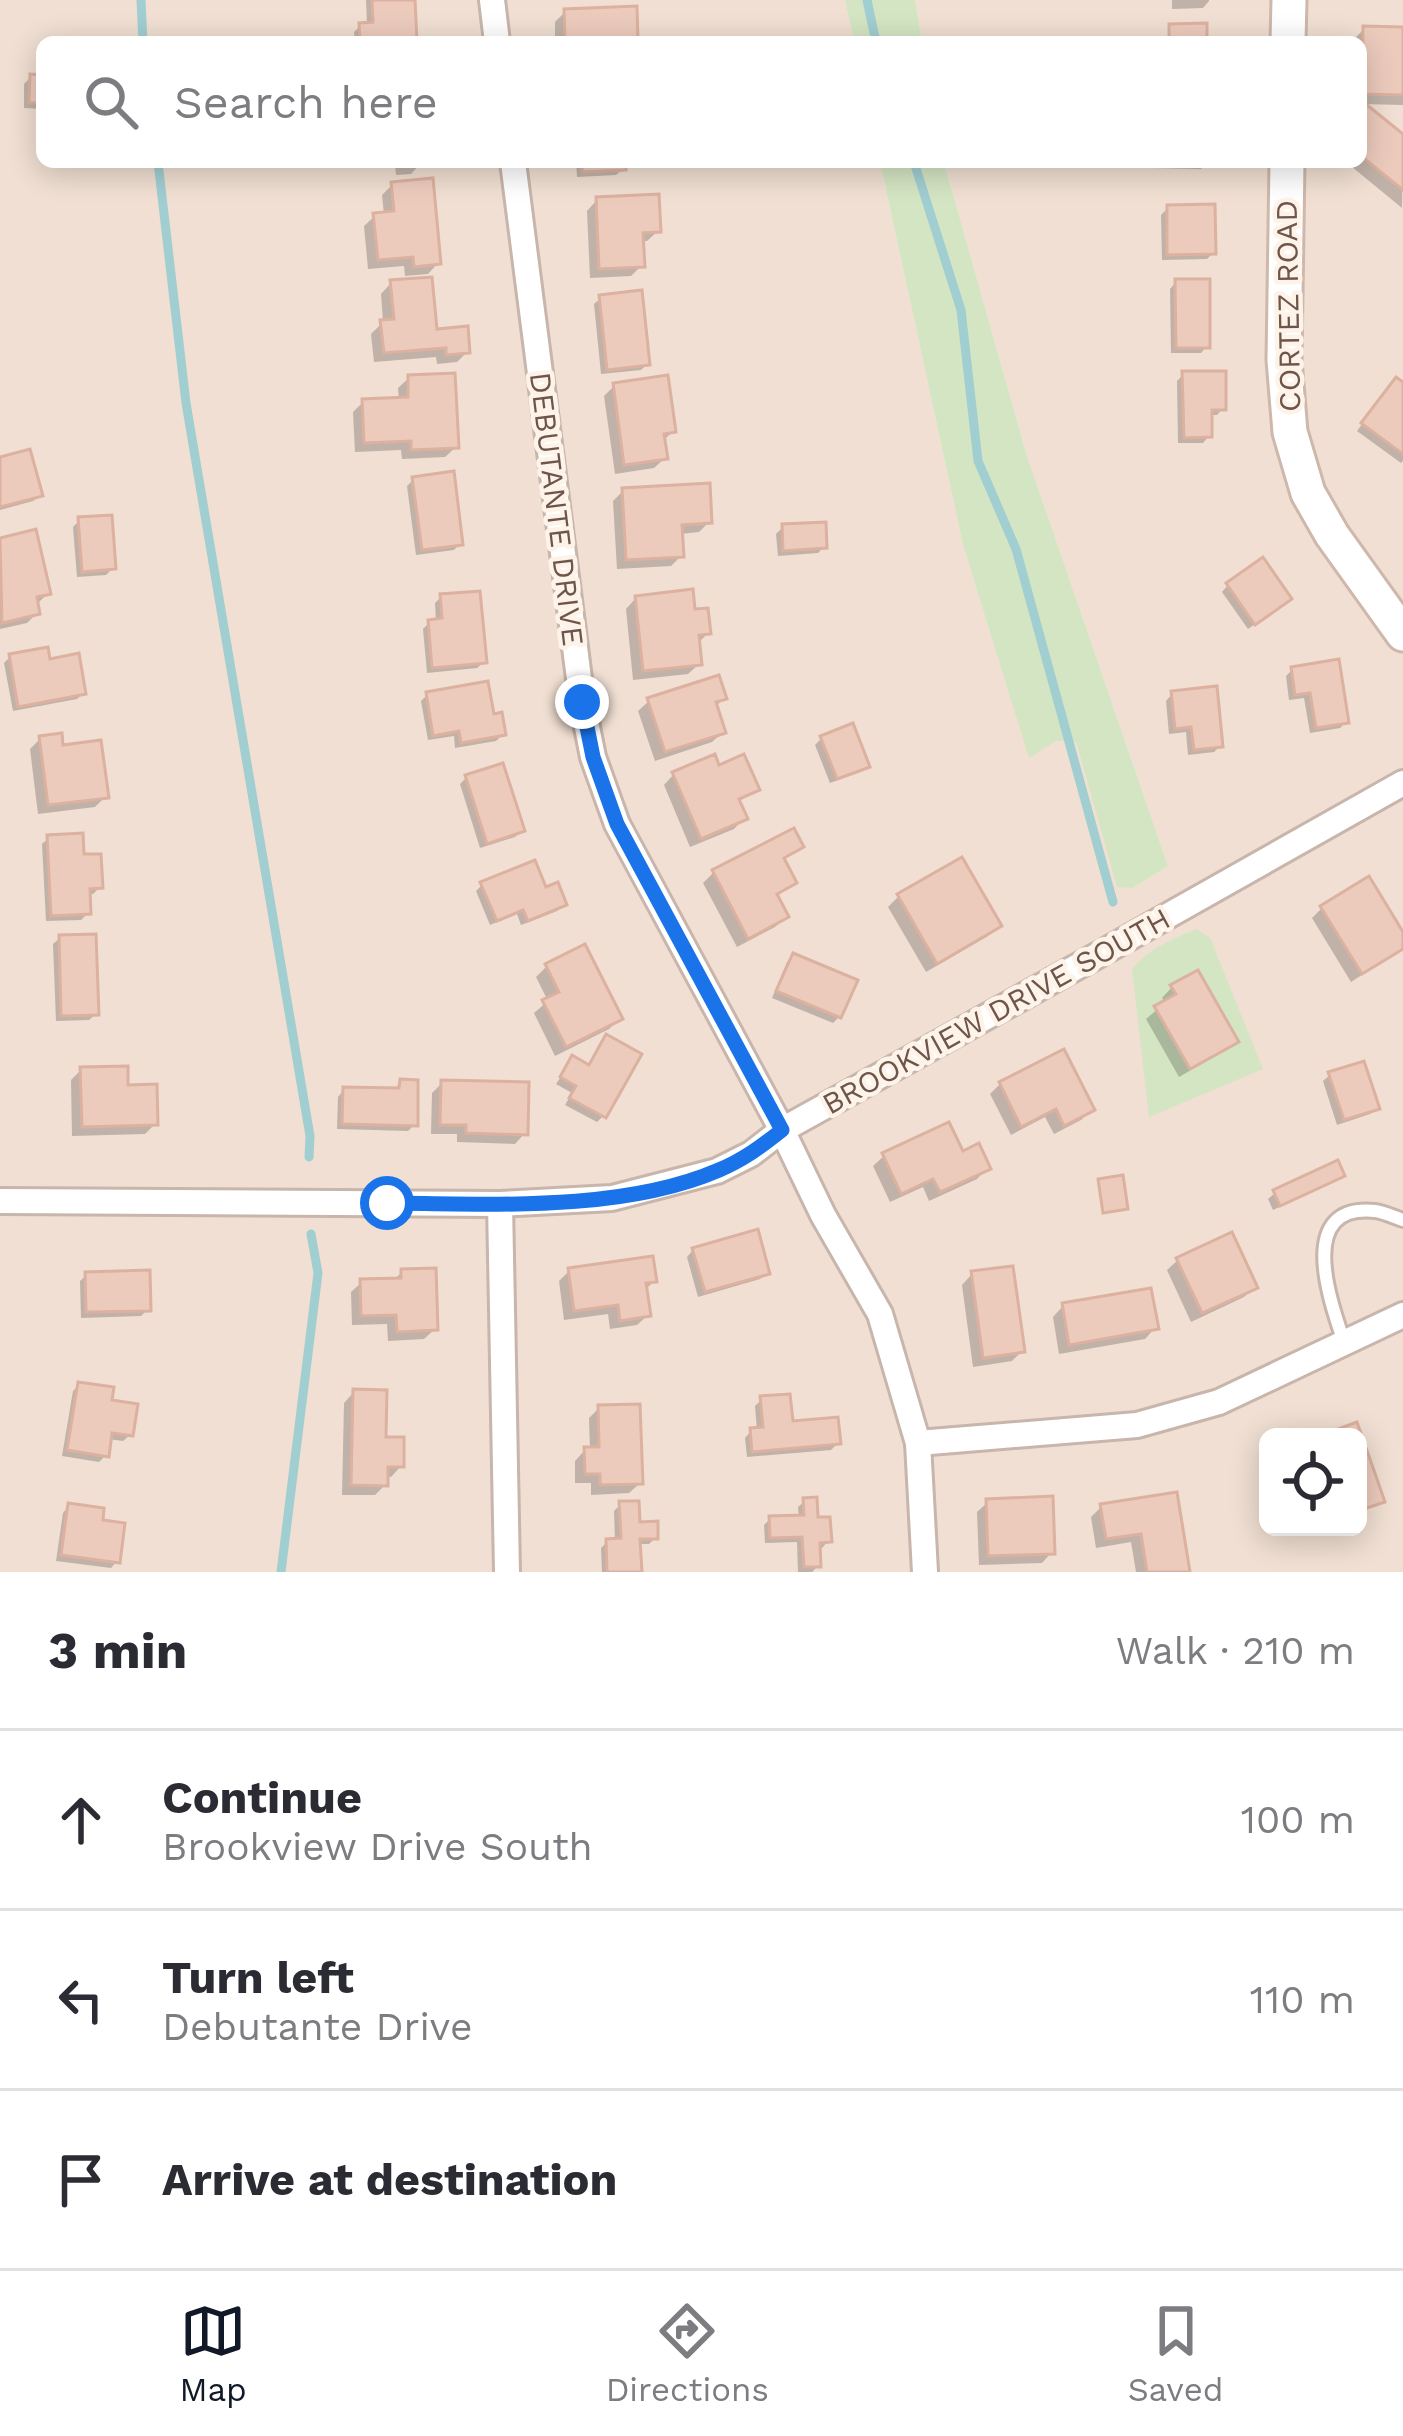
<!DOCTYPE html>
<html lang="en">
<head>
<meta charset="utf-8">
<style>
  :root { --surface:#fff; --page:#f2f2f3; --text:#2b2b33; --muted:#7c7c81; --line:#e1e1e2; --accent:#111827 }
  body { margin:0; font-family:"Work Sans",sans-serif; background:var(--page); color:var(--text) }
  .controls { position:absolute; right:36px; bottom:36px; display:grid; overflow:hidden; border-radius:18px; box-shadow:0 6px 30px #0003 }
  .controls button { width:108px; height:108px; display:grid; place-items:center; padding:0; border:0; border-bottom:3px solid var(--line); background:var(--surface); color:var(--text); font:60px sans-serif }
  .stop { position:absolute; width:36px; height:36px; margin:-27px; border:9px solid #1a73e8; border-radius:50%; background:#fff }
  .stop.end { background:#1a73e8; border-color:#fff; box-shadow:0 3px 12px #0008 }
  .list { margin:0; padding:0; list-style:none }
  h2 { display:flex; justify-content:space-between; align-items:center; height:156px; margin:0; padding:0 48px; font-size:51px }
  h2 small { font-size:39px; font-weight:400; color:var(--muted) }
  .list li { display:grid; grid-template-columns:78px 1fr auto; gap:36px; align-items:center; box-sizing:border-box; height:180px; padding:0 48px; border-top:3px solid var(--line) }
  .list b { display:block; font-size:45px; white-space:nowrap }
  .list p { margin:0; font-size:39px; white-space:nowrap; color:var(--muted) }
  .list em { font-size:39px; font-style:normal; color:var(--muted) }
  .icon { flex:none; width:66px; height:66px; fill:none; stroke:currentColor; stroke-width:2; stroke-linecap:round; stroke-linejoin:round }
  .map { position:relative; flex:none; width:1403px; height:1572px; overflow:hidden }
  .search { position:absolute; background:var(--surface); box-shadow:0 6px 30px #0003; left:36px; right:36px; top:36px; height:132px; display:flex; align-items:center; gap:30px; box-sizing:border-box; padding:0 42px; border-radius:18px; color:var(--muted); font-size:45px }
  .sheet { height:696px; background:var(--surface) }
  nav { display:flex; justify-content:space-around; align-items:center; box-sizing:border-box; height:168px; border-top:3px solid var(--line); background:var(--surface); font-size:33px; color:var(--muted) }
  nav a { display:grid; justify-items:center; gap:6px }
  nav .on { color:var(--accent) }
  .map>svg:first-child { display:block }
  .residential { fill:#f0dfd2; fill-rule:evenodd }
  .green { fill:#d4e5c3 }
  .shadow { fill:#0003 }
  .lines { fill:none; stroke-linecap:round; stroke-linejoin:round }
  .stream { stroke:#a1ced1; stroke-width:9 }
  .building { fill:#eccbbd; stroke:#dcb19f; stroke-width:3 }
  .lane-casing { stroke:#c8b5ab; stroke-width:18 }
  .street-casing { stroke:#c8b5ab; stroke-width:30 }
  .secondary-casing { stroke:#ceb7ab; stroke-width:39 }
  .lane { stroke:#fff; stroke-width:12 }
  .street { stroke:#fff; stroke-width:24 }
  .secondary { stroke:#fff; stroke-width:33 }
  .route { stroke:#1a73e8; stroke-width:15 }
  .labels { text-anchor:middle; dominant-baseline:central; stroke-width:9; stroke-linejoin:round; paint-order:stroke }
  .street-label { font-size:30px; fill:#6e554c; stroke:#fdf3e8 }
</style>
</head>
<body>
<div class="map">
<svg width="1403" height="1572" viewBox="0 0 1403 1572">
  <rect width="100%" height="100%" fill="#f9eee3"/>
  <!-- residential -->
  <path class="residential" d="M0,0H845L854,42H42V162H880L963,545L1029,756L1056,741L1076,742L1117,886L1133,888L1168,866L1026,453L944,162H1361V42H922L915,0H1403V1572H0ZM1268,1437H1358V1527H1268Z"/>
  <!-- green -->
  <g class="green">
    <path d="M845,0H915L922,42H854Z"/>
    <path d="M880,162H944L1026,453L1168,866L1133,888L1117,887L1076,742L1056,741L1029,758L963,545Z"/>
    <path d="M1197,929L1210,938L1263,1069L1149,1117L1132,969C1150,948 1172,939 1197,929Z"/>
  </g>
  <!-- shadow -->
  <g class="shadow">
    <path d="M366,0H412L414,42H355L354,32L361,25H367Z"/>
    <path d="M1172,0H1209V1L1203,8L1172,9Z"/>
    <path d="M565,12L634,42H555V22Z"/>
    <path d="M1364,29H1403V105L1361,104V42H1354V39Z"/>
    <path d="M31,77L42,78V109L24,108V84Z"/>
    <path d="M1361,115L1403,138L1402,208L1346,162H1361Z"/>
    <path d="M371,162H421V163L411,174L396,175L395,165L372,168Z"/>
    <path d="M576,162H623V169L616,175L577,177Z"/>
    <path d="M1151,162H1207L1201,169L1151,168Z"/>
    <path d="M392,185L438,263L428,274L405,276L404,266L368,269L364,226L375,216L384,215L382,195Z"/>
    <path d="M597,200L658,231L647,241H640L642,265L631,276L590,278L587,211Z"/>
    <path d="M1168,208L1213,253L1207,259L1162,260L1161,215Z"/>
    <path d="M1176,282L1207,346L1201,353H1171L1170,289Z"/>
    <path d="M391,283L434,332L467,352L457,362L437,364L436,357L374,362L371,334L383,322L381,294Z"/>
    <path d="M601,298L647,364L641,370L601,374L594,304Z"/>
    <path d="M1184,374L1223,408L1217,415H1209V436L1203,443H1178L1177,381Z"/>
    <path d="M409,378L456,447L445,457L402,459L401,450L355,452L353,412L363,402L399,401L398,388Z"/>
    <path d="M1403,385V461L1401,463L1357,431L1390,387Z"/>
    <path d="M614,386L673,431L662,442L665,458L654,468L615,474L604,396Z"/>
    <path d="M0,460L40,495L33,501L0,510Z"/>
    <path d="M413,480L460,544L454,550L416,555L407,486Z"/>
    <path d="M623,491L709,522L699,532L680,534L681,556L671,566L617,569L613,501Z"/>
    <path d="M80,520L113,568L106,575L77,577L73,527Z"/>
    <path d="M783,527L824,547L818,553L778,556L776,534Z"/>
    <path d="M34,533L48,593L37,604V613L27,623L0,629V541Z"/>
    <path d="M1228,585L1282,605L1248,629L1222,592Z"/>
    <path d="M441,597L484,662L477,668L427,673L423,629L429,623L436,622L435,603Z"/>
    <path d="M636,598L692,613L708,633L697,644L699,664L688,674L633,680L626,609Z"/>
    <path d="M10,657L48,662L83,693L77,699L13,711L4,663Z"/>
    <path d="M1292,670L1346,722L1340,728L1310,733L1304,698L1289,700L1286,676Z"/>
    <path d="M1172,694L1220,746L1214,752L1188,755L1186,732L1169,734L1166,701Z"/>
    <path d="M427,695L491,717L503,734L496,741L455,748L454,736L428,740L421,701Z"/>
    <path d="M724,698L715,707L723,732L712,742L655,761L638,711L649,701Z"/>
    <path d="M822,738L866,766L860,772L830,783L815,745Z"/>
    <path d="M40,739L61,748L105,797L95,807L38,814L30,749Z"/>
    <path d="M718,769L756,789L737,803L744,818L734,829L690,847L664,785L674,774Z"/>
    <path d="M466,778L521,831L515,837L480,848L460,784Z"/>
    <path d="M49,838L81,857L100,887L93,894H87L88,913L81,920L46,921L42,844Z"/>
    <path d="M800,846L782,861L794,883L776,897L786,916L775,927L737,947L703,883L713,873Z"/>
    <path d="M482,885L544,891L564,904L557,911L521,925L517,914L490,925L476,891Z"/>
    <path d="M899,896L999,926L988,936L926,972L888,907Z"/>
    <path d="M1322,908L1403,938V948L1351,982L1312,918Z"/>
    <path d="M60,938L96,1014L89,1020L56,1021L53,944Z"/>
    <path d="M584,948L619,1019L609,1029L555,1056L534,1013L548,1001L536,977L546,967Z"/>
    <path d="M793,956L839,1017L833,1023L772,998L787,962Z"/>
    <path d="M1172,987L1235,1041L1224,1051L1179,1077L1146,1019L1165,1003L1162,998Z"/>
    <path d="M607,1038L603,1116L597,1122L565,1105L572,1093L556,1084L573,1059L588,1067Z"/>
    <path d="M81,1070L126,1088L155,1124L145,1134L72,1136L71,1080Z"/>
    <path d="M1330,1075L1376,1108L1370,1114L1337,1125L1323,1081Z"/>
    <path d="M401,1082L415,1124L408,1131L337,1129L338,1097L344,1090L394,1089Z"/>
    <path d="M442,1083L525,1133L515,1144L457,1142V1134H431L432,1093Z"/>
    <path d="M1000,1084L1091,1110L1081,1120L1054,1134L1045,1117L1011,1135L990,1094Z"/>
    <path d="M961,1155L987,1168L977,1179L929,1201L923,1187L890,1202L873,1166L884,1156Z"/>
    <path d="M1342,1175L1335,1181L1273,1210L1268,1199L1275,1193Z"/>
    <path d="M693,1250L767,1273L760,1279L698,1297L687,1257Z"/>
    <path d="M1178,1260L1254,1287L1244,1297L1191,1322L1167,1270Z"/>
    <path d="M569,1271L654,1281L644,1291L648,1315L637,1325L610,1329L608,1314L564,1320L559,1281Z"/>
    <path d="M402,1272L435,1329L424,1339L388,1341L387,1324L352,1325L351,1292L362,1282L393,1281Z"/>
    <path d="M972,1274L1022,1351L1012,1361L973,1367L962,1285Z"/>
    <path d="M87,1275L148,1309L141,1316L81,1318L80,1281Z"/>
    <path d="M1063,1306L1155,1328L1145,1339L1059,1354L1053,1317Z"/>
    <path d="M79,1385L130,1435L123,1441L108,1439L106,1455L99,1462L62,1456L73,1391Z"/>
    <path d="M354,1392L401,1466L391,1477L385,1476V1485L375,1495H342L344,1403Z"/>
    <path d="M762,1399L790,1424L838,1443L831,1450L747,1457L745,1438L751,1431H757L755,1406Z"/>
    <path d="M599,1408L640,1483L629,1493L591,1495V1483H575V1461L585,1450H590L589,1418Z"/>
    <path d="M1174,1495L1187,1572H1136L1131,1542L1096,1548L1091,1517L1101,1507Z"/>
    <path d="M805,1501L828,1541L822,1548H818V1566L812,1572H798L797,1542L765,1543L764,1525L770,1519L799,1518L798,1507Z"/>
    <path d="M988,1502L1052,1552L1042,1563L979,1565L977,1512Z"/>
    <path d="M621,1504L637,1525L655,1538L649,1544H638L639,1572H602L601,1548L607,1542H615L614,1511Z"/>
    <path d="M69,1506L100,1522L117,1561L111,1568L56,1561L63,1513Z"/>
  </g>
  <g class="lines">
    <!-- stream -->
    <g class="stream">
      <path d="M141,0L143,42"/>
      <path d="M867,0L876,42"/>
      <path d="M158,162L186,403L310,1136L309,1157"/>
      <path d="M914,162L961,310L978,461L1016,549L1113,902"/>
      <path d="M281,1572L318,1273L311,1234"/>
    </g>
  </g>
  <!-- building -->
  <g class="building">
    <path d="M372,0H415L417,42H360L359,23L373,22Z"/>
    <path d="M637,6L638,42H565L564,9Z"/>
    <path d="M1207,23V42H1169V24Z"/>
    <path d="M1363,26L1403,27V95L1362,94Z"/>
    <path d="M30,74L42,75V103H29Z"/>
    <path d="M1367,105L1403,134V190L1361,156V112Z"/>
    <path d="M582,162H626V170L582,172Z"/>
    <path d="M433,178L441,264L414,267L413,257L378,260L373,213L394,211L391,182Z"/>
    <path d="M659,194L661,232L643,233L645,267L599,269L596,197Z"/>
    <path d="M1215,204L1216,254L1167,255V205Z"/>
    <path d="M432,277L437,329L468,326L470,353L446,355V348L384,353L380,320L394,319L390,280Z"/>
    <path d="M1175,279H1210V348H1176Z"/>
    <path d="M642,290L650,365L607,370L599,295Z"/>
    <path d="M1182,371H1226V410H1212V437L1184,438Z"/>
    <path d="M455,373L459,448L411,450V441L364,443L362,399L408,397V375Z"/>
    <path d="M668,375L676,432L664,434L668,459L624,465L613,383Z"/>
    <path d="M1396,377L1403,382V454L1361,423Z"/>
    <path d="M30,449L43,496L0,507V457Z"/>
    <path d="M454,471L463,545L422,550L412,477Z"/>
    <path d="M710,483L712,523L682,525L684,557L626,560L622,488Z"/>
    <path d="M112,515L116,569L82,572L78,517Z"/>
    <path d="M826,522L827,548L783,551L782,524Z"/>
    <path d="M36,529L51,594L37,597L40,614L2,623L0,538Z"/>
    <path d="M1263,557L1292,599L1255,625L1226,583Z"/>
    <path d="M693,589L695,609L708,608L711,634L699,635L702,665L643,671L635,596Z"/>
    <path d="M480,591L487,663L432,668L428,620L442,618L440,594Z"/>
    <path d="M48,647L50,659L79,653L86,694L18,707L9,654Z"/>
    <path d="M1339,659L1349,723L1316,728L1310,693L1295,695L1291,667Z"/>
    <path d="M719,675L727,699L716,702L726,733L665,752L647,698Z"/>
    <path d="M488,681L494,714L502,712L506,735L461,743L459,731L433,736L426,692Z"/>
    <path d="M1217,686L1223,747L1194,750L1191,727L1175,729L1171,691Z"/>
    <path d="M853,723L870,767L837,779L820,736Z"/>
    <path d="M62,733L63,745L101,740L109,798L48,805L39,736Z"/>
    <path d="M715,754L719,765L744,754L760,790L739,799L748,819L701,839L672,772Z"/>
    <path d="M503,763L525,831L487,844L465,775Z"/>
    <path d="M794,828L804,847L784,858L797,883L777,894L789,917L748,939L712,870Z"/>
    <path d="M83,833L84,854H101L103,888L90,889L91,914L51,916L47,835Z"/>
    <path d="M962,857L1002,926L937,964L897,894Z"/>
    <path d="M535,860L546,887L558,882L567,905L528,921L523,910L497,921L480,882Z"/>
    <path d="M1369,876L1403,932V949L1362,974L1320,906Z"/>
    <path d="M96,934L99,1015L61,1016L59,935Z"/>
    <path d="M585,944L623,1019L566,1047L542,1000L559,992L545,964Z"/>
    <path d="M793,953L858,980L841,1018L776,991Z"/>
    <path d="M1198,970L1239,1042L1190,1069L1154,1006L1176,994L1170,985Z"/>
    <path d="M606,1034L642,1054L606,1118L569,1098L576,1086L560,1077L572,1055L589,1065Z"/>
    <path d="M1064,1049L1095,1110L1064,1126L1056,1109L1021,1127L999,1082Z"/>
    <path d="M1364,1061L1380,1109L1344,1120L1328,1072Z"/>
    <path d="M128,1066V1085L157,1084L158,1125L82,1127L80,1067Z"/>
    <path d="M400,1079L418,1080V1126L342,1124L343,1087L399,1088Z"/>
    <path d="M441,1080L529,1082L528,1135L466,1133V1125H440Z"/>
    <path d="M949,1122L963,1151L979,1143L991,1169L940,1192L933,1179L901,1194L882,1153Z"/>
    <path d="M1338,1160L1345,1176L1280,1206L1273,1190Z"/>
    <path d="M1123,1175L1128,1209L1103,1213L1098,1179Z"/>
    <path d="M758,1229L770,1274L705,1292L692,1248Z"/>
    <path d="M1232,1232L1258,1288L1202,1313L1176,1258Z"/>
    <path d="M653,1256L657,1282L646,1283L651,1316L620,1321L618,1305L574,1311L568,1268Z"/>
    <path d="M1013,1266L1025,1352L983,1358L971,1271Z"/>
    <path d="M436,1268L438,1330L397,1332L396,1315L361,1316L360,1279L401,1278V1269Z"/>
    <path d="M150,1270L151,1311L86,1312L85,1272Z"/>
    <path d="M1151,1288L1159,1329L1069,1345L1062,1303Z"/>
    <path d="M78,1382L114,1387L112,1400L138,1404L133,1436L112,1433L109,1457L67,1450Z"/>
    <path d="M353,1389L387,1390L386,1437H404V1467H388V1486L351,1485Z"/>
    <path d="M790,1394L793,1421L838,1417L841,1444L752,1452L750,1428L763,1427L760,1396Z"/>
    <path d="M640,1404L643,1484L600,1485V1474H585L584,1447H599L598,1405Z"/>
    <path d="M1357,1422L1385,1502L1358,1511V1437H1329L1327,1433Z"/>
    <path d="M1177,1492L1190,1572H1147L1141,1534L1106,1539L1100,1504Z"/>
    <path d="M1053,1496L1055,1554L988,1556L986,1499Z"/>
    <path d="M817,1497L818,1517H830L832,1542L820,1543L821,1567H804L802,1537L770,1538L769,1516L804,1515L803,1498Z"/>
    <path d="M619,1501H639L640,1522L658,1521V1539H640L642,1572H607L606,1539L621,1538Z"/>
    <path d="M68,1503L104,1508L103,1520L125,1523L120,1563L61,1555Z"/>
  </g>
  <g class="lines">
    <!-- lane casing -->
    <g class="lane-casing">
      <path id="lane" d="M1344,1342C1330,1301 1295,1203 1375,1211C1384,1212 1394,1217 1403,1220"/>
    </g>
    <!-- street casing -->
    <g class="street-casing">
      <g id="street">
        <path d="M492,0L497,42"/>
        <path d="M513,162L582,702L593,757L617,824L782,1130L823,1215L880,1314L918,1443L925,1572"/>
        <path d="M0,1201L500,1204L612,1198L717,1171L751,1154L782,1130L1100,954L1403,783"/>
        <path d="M500,1204L507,1572"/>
        <path d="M918,1443L1137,1425L1219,1402L1403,1315"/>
      </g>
    </g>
    <!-- secondary casing -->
    <g class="secondary-casing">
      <g id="secondary">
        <path d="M1288,42L1289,0"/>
        <path d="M1287,162L1284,360L1290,432L1308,493L1332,535L1403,634"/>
      </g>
    </g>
    <!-- lane -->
    <use href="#lane" class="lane"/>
    <!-- street -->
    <use href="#street" class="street"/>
    <!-- secondary -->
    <use href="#secondary" class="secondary"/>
  </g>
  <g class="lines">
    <!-- route -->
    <path class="route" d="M387,1203C491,1204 622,1212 719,1170C743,1160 762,1146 782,1130L617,824L593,757L582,702"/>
  </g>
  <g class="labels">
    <!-- street labels -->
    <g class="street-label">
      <text transform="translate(1288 306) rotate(-91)">CORTEZ ROAD</text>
      <text transform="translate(557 509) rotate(83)">DEBUTANTE DRIVE</text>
      <text transform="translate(996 1011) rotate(-29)">BROOKVIEW DRIVE SOUTH</text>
    </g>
  </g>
</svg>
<div class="controls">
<button><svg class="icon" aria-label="locate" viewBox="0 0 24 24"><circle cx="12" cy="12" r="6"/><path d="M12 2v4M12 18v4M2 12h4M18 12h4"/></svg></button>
</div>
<div class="stop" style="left:387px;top:1203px"></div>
<div class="stop end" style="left:582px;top:702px"></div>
<div class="search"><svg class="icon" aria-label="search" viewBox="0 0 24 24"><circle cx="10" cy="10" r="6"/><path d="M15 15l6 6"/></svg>Search here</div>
</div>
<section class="sheet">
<h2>3 min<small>Walk · 210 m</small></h2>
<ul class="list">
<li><svg class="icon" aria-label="ahead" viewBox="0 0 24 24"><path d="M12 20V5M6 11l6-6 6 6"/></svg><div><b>Continue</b><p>Brookview Drive South</p></div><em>100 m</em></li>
<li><svg class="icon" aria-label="left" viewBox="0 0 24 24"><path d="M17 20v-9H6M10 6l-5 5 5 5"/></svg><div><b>Turn left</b><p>Debutante Drive</p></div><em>110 m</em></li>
<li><svg class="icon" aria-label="arrive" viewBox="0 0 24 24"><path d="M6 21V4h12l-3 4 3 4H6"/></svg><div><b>Arrive at destination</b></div></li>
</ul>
</section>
<nav>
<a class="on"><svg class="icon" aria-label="map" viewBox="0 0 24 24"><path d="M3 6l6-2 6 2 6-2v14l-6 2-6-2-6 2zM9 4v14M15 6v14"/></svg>Map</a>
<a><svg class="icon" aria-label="directions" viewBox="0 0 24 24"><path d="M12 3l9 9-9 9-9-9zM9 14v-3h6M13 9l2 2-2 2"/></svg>Directions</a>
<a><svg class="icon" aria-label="saved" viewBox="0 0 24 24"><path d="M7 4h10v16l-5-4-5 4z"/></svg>Saved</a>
</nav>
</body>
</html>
